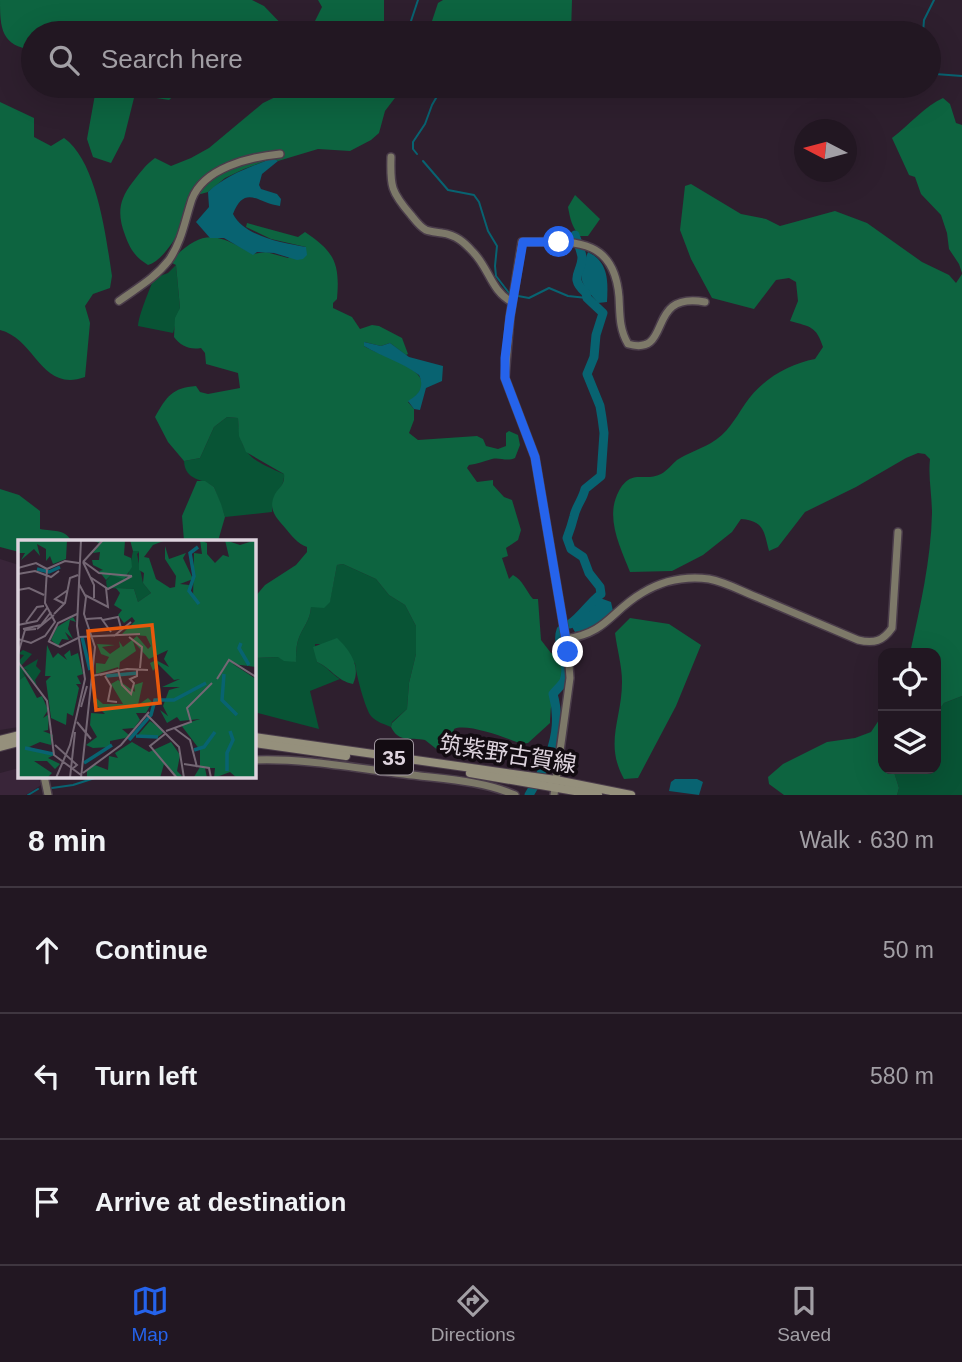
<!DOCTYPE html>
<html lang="en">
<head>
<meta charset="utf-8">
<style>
  :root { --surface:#221722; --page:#2a202a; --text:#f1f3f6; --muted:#a29fa5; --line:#3f3640; --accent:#2563eb }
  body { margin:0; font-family:Arial,"Noto Sans JP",sans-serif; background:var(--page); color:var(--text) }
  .controls { position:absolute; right:21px; bottom:21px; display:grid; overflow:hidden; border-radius:14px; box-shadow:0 7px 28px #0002 }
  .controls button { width:63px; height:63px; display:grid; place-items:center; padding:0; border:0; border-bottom:2px solid var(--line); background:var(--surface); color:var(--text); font:35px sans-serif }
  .compass { position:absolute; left:794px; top:119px; width:63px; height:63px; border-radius:50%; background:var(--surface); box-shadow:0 7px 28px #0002; rotate:276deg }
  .stop { position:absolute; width:21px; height:21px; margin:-16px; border:5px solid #2563eb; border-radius:50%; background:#fff }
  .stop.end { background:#2563eb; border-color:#fff; box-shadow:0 2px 7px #0008 }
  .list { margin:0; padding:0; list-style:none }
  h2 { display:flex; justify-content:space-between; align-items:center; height:91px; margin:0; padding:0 28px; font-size:30px }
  h2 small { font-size:23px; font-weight:400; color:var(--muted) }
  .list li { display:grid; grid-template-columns:46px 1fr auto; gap:21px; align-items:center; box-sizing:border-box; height:126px; padding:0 28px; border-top:2px solid var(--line) }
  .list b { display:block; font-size:26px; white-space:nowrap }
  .list em { font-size:23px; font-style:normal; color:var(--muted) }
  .icon { flex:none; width:38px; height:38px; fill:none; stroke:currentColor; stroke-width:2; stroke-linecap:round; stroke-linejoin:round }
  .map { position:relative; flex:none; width:962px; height:795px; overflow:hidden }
  .search { position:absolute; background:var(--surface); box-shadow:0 7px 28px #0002; left:21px; right:21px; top:21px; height:77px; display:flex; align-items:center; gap:18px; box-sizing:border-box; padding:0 24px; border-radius:38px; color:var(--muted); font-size:26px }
  .sheet { height:469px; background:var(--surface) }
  nav { display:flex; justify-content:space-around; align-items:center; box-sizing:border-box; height:98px; border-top:2px solid var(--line); background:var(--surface); font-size:19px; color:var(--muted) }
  nav a { display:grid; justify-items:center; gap:4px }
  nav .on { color:var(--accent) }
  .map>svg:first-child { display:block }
  .built { fill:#392539 }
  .green { fill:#085435 }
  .forest { fill:#0d6440 }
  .water { fill:#086371 }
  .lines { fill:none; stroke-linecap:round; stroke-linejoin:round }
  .stream { stroke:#086371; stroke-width:2 }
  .river { stroke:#086371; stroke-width:9 }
  .secondary-casing { stroke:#4a3c4a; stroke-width:10 }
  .primary-casing { stroke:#4a3c4a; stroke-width:10 }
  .secondary { stroke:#7d7969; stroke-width:7 }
  .primary { stroke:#95907c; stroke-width:8 }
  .route { stroke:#2563eb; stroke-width:9 }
  .labels { text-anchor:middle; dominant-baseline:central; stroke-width:7; stroke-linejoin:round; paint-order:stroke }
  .shield { fill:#130c12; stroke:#a198a1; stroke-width:2 }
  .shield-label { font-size:21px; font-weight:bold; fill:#ded4de }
  .street-label { font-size:23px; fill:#ded4de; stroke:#130c12 }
  .inset-river { fill:none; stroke:#086371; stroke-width:3.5 }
  .inset-road { fill:none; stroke:#746774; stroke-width:2 }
  .view { fill:#e8590c; fill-opacity:0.15; stroke:#e8590c; stroke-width:3.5 }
  .inset-edge { fill:none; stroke:#ded4de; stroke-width:3.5 }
</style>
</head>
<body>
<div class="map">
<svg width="962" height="795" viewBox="0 0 962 795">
  <rect width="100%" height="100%" fill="#2e1f2e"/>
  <!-- built -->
  <g class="built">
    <path d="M0,559L19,565V727L0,730Z"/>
    <path d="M19,768V776H38L41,785L26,795H0V773Z"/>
  </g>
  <!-- green -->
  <g class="green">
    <path d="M176,265L180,308L173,333L138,326C139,314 149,291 154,278L168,273Z"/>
    <path d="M227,417L238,418C240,455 251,460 284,474C285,489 273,492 272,512L225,517L214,487C202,478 185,481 184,461L200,458L214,427Z"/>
    <path d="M343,564L376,579L389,595L405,605L416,626V654L409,683L407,709L392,722L391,727C384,724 376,722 371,716C365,708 356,674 355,663L319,644H315L317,662C327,666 331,674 340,679L310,691L319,729L254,712V658L278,657L296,662C296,652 296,642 301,633C306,623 310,619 311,607L330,600L337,565Z"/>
    <path d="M962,696V795H897L899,788L893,769H936V714L944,703Z"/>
  </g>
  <!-- forest -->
  <g class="forest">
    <path d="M0,0H252L264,6L290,33H33V50C1,46 0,28 0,0Z"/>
    <path d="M318,0H384V24L388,33H309L322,7Z"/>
    <path d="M443,0H572L571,33H431L430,27L438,3Z"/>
    <path d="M90,86H137L124,138L111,163L93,157L87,139L96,89Z"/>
    <path d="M140,86H185L169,100L150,97Z"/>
    <path d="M298,86H404L385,111L379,133L371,140L350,151L318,149L278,161L273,158L244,169L225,178L208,192L197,195C188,215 169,259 148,265C135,257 130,249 125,235C117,214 119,200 132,183C140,173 145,165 155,158L171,166L191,158L209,148L263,103Z"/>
    <path d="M943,98L950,104L956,123L962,125V273L959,264L949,249L947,233L941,215L921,194L915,177L909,175L892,138C909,125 925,106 943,98Z"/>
    <path d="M0,102L34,118V137L51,146L64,138C97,161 106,237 112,276L110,288L93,294L85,306L90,323L85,377C41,393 36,339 0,330Z"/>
    <path d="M691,184L741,214L766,219L780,226L835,211L867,223L922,262L949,275L956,283L962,274V696L944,703L936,714V653H910C920,608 931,560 932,513C932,495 928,477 930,459L925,454L918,453L906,458L856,487L805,512L778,547L769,551C764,531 764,521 741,519L732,532L703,555L672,571L630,572C621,549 606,520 617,495C630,466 643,483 661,474C667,471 672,464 677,460C688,453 700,449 711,443C727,434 735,419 745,404C761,380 788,364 815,359L823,347C816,326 811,327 790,321L798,301L796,282L789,278L776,280L754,309L712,298L691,259L680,230L685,186Z"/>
    <path d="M575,195L600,219L588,236H580C572,228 570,218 568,207Z"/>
    <path d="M247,223L298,237L305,232C335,252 340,264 337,299L333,303V308L352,317L360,329L372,325L379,326L402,338L408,354L406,355L390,343L381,346L364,342V346C383,358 451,373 408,402L414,409V420L409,433L418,440L477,436L483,439L486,446L498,449L506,446V433L509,431L518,435L520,445L515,458C506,462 500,457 492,459C484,461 477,464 469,465L467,468L477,482L493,480V485L504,497L512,500L521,530L518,540L506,548L508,556L502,558L509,579L513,575C523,580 526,591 533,599H538L541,640L551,653L557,654L563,661L564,679C551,692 551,705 550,723L528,743L521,744C507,738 467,723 454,729L450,752L444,755L425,740C409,737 399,743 391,727L392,723L407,709L409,683L416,654V626L405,605L389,595L376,579L343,564L337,565L330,602L324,608L311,607C310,619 306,623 301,633C296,642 296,652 296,662L284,661L278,657L254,658V598L265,585L296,565L307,552V547C297,543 293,537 286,529C277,518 267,510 275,494C280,486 285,485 284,474L246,452L239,436L238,418L227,417L214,427L200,458L184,461L168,442L155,417C167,396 172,388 196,386L200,392L208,394L240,388L238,373L206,364L205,353L201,348C189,350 181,346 174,337L175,318L180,308L176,265L170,262C202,228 216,233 253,254L266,252L288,258L306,247L271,239L246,227Z"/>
    <path d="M197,481H205L214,487L221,504L225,517L218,541H184L182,516Z"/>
    <path d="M0,489L19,495L40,511V529C54,532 63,528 72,541H19V552L0,547Z"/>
    <path d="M630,618L669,624L701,645L676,706L638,778L624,779C604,743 622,719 622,682C622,666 617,649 615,633Z"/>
    <path d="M337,638C349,649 362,667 353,684C337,681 331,668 317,662L313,647Z"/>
    <path d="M883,714V769H893L899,788L897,795H784L769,784L768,777L783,764L827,742L855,738L871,732Z"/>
  </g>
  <!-- water -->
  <g class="water">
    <path d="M273,158L278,161L262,174L259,185L261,189L277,194L281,199L280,206C259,204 245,183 233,214C245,237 283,243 306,247L307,255L303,259L297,260L274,253L257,252L253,255L224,238H210L196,222L209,207L208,192C226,175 250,167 273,158Z"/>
    <path d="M588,252C609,262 608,282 607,302L598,303C578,280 578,280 588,252Z"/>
    <path d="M364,342L381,346L390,343L409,357L443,366L442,381L426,388L420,410L414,409L408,401C418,395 425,388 419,375C402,362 382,357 364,346Z"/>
    <path d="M600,598L611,602L613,611L591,629L575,632L572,627C583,618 589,606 600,598Z"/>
    <path d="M675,779H697L703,782L699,795L669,791L671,782Z"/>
  </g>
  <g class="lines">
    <!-- stream -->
    <g class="stream">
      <path d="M407,33L418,0"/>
      <path d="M923,33L924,20L934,0"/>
      <path d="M929,66L935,74L962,76"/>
      <path d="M417,154L413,149V142L425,124L432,105L443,86"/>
      <path d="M423,161L448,190L474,195L479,202L488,231L497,246L495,266L496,276L509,293"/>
      <path d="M518,296L529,298L549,288L568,296L587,298"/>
      <path d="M52,788L73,785L101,776"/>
      <path d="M28,795L38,789"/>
    </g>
    <!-- river -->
    <g class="river">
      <path d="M570,624C582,616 589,603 601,594L600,587L589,573L583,557L571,549L567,538C570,530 572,524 574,516C576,506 583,499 585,489L601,476L604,433L602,418L600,406L587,374L594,357L596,335L603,313L587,298L586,293C568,277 582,273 582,257C581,250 577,241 575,235"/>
      <path d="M529,795C548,763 564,732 553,694C556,690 562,685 564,681C571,664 555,646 561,630"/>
    </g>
    <!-- secondary casing -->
    <g class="secondary-casing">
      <g id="secondary">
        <path d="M391,157C390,186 391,192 411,215C415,220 420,227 426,230C431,232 437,232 442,233C456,235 464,242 473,252C489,268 491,291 512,302"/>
        <path d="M119,301C137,288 155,278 169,260C182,241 185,220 192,199C204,168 249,157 280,154"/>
        <path d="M566,639C607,633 611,611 642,593C662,581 686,576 709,579C726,582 743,592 759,598C792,612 825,626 858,640C874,644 883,641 892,628L898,532"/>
        <path d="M254,760C304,758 354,768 404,774C440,779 481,780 515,795"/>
        <path d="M44,776L48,795"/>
        <path d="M554,795L570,678L568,652L535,457L505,378L510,317L522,242C571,242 614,235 619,297C620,314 619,329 628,344C674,357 644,291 705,302"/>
      </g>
    </g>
    <!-- primary casing -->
    <g class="primary-casing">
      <g id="primary">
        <path d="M254,737L556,780L631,795"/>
        <path d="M0,740L19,735"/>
        <path d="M254,743L346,756"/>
        <path d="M0,747L19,742"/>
        <path d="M470,773L598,795"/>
      </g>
    </g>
    <!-- secondary -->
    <use href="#secondary" class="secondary"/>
    <!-- primary -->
    <use href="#primary" class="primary"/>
  </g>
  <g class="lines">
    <!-- route -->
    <path class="route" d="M559,242H523L510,317L505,358V378L535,457L568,652"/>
  </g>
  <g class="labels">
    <!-- shield labels -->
    <rect class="shield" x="375" y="739.5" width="38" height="35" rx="5"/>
    <g class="shield-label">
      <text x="394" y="757">35</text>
    </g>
    <!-- street labels -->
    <g class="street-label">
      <text transform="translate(508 754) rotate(9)">筑紫野古賀線</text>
    </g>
  </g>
  <!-- overview -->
  <g transform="translate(18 540)">
    <rect width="238" height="238" fill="#2e1f2e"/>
    <path d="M115,11H122L119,14L125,43L133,53L120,62L116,49L89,48L88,41L93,35H110ZM5,110L14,114L3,126L4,129L11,131L5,128L20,119L18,126L23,131L17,140L19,147L4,131L7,136L0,141V122L6,115L0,114Z" fill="#085435"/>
    <path d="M0,0H49L48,19L35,24L32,16L28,21V9L19,4L22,16L16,9L3,20L7,13H0ZM74,0H107L106,15L113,18L114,27L106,39L93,35L88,40L81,31L85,30L75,25L74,20H81L82,12L75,13L81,3ZM112,0H148L135,5L126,17L131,18L138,39L152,48L157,47L158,36L147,19V6L151,19L168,13L165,18L175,39L162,44L171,45L175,58L176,13L184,14L182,0L189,3V14L197,23L205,15L211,17L207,0L222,5L238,0V127L215,124L238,139V238H219L212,232L196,238L197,228H187L189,238L176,237L182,227V210L163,185L182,179L162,181L159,177L149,183L142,170L150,176L145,166L151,150L162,147H144L162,139L156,140L140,124L135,131L132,123L138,120L151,127L146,119L150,110L131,119L115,101L118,111L102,122L101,130L100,127L78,134V123L87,124L91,117L83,114L79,104L97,105L84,107L92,114L102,107L101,101L105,107L119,96L130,109L133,106L128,96L104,94L117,81L114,77L106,83L100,75L104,70L96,65L102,53L98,48L116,49L120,62L133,53L125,43L126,33L121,30V11H115ZM55,77L58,82L52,80L50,89L55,99L47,92L51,100L44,99L40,106L33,100L39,87ZM29,105L35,118L40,113L49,120L46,115L52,110L53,116L60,113L65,134L59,136L63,144H58L61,148L55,176L49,173L48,185L33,178L28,141L33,136H27ZM7,136L19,158L24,156L30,170L25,178L31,174L30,190L25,191L35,195L33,205L22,202L11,207L36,215L30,218L42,224L37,229L29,221H16L34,233L29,238H0V141ZM100,140L117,152L116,145L125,142L120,165L130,158L134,162L128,173H118L122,180L116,188L104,189L111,195L107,198L92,201V207L75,208L68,205L79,197L72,185L73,173L87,174L75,162L76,156L85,164H105L93,144ZM132,181L135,183L146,192L140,197L120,195ZM114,202L131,212L153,202L162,215L159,231L164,236L158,237L146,224L142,238H69V230L77,225L90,230L91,216L100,218L97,213Z" fill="#0d6440"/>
    <path class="inset-river" d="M180,7L172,13L176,36L171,51L181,64M19,29L31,32L42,27M64,97L72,130M223,103L221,108L231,125M206,134L204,160L219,175M88,136L120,133M118,196L140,197M111,200L133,175L137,160H156L188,143M7,208L35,214M176,210L186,207L197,192M66,223L94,205M209,231V213L215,200L212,191"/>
    <path class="inset-road" d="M65,22L76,45V58M65,22L85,0M66,22L81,33L114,36M0,28L18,23L29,29M29,29L47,21L61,23M0,34L17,31L33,37L41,31M72,37L90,49L114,36M61,44L68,57L66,74L77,107L63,238M0,50L11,48L26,55M67,55L90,67L88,48M47,64L37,59L50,50M36,74L47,63L52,38L60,35M68,79L83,78L93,92M85,80L100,77L103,88M8,82L19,67L26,66M0,85L19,81L29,68M5,89L23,85L33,72M19,89L36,75M96,96L113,82M61,97L122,94M111,97L124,107L122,128M0,99L13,103L27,96L37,82L27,63L29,29M30,101L42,107L60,98M31,101L40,83L59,74M0,114L7,90L18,89M0,122L29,161L36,215L63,235M82,135L100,130L104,145L113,154L116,143L112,139L119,136V129M74,136L109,129L130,130M87,136L93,146L90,161L99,162M199,139L211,120L238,137M63,167L69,146M128,174L161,207L166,238M59,182L73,199M156,188L172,200L179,227M148,191L173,182L169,168L194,143M147,194L132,206L159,238M37,205L59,225L54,229M166,224L191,228L193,238M65,233L103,205L131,172M38,238L52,205L67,139L59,86L63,0M52,238L57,192"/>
    <path class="view" d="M134,85L142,163L78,170L70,91Z"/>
    <rect width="238" height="238" class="inset-edge"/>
  </g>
</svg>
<div class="controls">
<button><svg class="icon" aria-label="locate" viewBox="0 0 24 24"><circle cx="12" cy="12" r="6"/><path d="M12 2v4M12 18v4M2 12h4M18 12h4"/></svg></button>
<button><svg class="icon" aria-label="layers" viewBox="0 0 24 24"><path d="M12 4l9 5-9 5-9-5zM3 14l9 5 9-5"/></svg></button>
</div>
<svg class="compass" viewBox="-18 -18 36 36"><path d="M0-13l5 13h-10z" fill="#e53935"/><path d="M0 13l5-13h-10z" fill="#a29fa5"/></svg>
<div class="stop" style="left:559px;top:242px"></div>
<div class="stop end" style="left:568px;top:652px"></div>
<div class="search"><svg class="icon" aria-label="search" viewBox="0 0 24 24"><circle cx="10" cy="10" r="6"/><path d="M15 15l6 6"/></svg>Search here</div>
</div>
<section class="sheet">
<h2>8 min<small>Walk · 630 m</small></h2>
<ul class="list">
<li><svg class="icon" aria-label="ahead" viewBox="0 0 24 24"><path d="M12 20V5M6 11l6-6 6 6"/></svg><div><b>Continue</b></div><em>50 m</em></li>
<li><svg class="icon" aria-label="left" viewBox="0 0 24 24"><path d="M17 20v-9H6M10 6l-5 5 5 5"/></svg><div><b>Turn left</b></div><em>580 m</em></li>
<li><svg class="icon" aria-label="arrive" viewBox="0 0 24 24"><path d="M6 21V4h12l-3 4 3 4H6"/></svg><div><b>Arrive at destination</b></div></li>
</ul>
</section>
<nav>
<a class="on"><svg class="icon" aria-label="map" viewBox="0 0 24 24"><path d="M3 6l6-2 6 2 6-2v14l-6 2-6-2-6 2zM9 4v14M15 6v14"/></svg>Map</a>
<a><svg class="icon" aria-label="directions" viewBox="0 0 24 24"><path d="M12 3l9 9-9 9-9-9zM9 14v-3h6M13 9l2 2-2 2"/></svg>Directions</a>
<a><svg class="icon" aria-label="saved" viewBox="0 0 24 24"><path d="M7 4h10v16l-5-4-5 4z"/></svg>Saved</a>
</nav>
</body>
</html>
